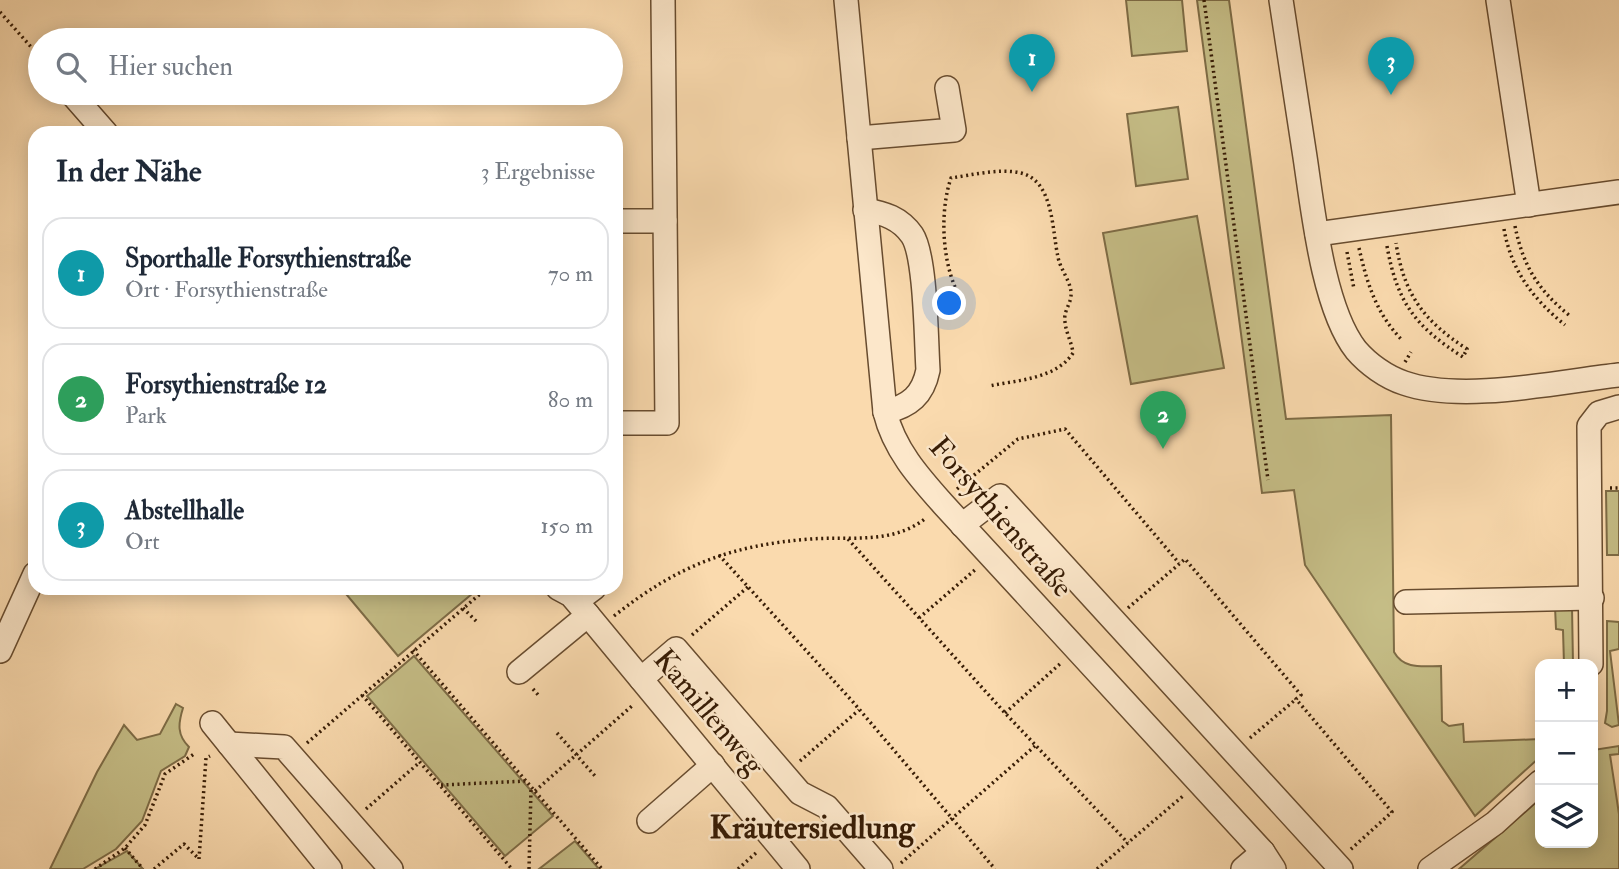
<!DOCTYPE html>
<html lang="de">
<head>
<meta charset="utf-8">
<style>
  :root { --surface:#fff; --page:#f2f2f3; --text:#1f2937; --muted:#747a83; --line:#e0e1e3; --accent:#0b8043 }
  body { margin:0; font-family:"IM FELL Double Pica",serif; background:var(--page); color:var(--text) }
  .controls { position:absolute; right:21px; bottom:21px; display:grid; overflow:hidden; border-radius:14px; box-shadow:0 4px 18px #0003 }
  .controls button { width:63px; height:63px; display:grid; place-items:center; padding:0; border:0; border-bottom:2px solid var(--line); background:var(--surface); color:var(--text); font:35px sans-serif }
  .you { position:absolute; left:950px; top:304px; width:24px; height:24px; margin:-18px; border:5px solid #fff; border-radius:50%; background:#1a73e8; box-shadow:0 0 0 10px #1a73e833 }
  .badge { display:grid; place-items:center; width:46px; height:46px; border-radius:50%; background:var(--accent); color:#fff; font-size:23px; font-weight:700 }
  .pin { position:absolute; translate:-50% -58px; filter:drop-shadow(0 2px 4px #0008) }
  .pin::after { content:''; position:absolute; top:37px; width:24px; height:21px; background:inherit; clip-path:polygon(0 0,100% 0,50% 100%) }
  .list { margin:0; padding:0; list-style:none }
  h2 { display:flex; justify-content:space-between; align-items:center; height:91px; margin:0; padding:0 28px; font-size:30px }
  h2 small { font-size:23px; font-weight:400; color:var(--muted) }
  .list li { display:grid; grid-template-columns:46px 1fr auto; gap:21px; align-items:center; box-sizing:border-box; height:112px; margin:0 14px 14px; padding:0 14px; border:2px solid var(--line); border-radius:21px }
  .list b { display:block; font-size:26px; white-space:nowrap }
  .list p { margin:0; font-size:23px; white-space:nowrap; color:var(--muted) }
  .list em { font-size:23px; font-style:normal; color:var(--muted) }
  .icon { flex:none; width:38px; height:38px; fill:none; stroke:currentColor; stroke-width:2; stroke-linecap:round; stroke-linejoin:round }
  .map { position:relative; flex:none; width:1619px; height:869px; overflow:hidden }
  .search { position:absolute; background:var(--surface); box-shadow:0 4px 18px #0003; left:28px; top:28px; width:595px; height:77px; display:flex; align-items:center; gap:18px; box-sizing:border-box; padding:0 24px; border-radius:38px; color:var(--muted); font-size:26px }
  .panel { position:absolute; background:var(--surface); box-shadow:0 4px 18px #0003; left:28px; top:126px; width:595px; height:469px; border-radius:21px }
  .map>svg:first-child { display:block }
  .green { fill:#c5bd86; stroke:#7e6c46; stroke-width:2 }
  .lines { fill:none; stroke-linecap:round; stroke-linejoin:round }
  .minor-casing { stroke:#684c2f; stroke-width:26 }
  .path { stroke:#371c05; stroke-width:3.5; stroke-dasharray:2 3.5; stroke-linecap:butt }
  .minor { stroke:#fce7ca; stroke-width:23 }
  .labels { text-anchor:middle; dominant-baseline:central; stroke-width:5; stroke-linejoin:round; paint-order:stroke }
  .street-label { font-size:30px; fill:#371c05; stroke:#fce7ca }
  .neighbourhood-label { font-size:32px; font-weight:bold; fill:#371c05; stroke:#fce7ca }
</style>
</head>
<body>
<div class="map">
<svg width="1619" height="869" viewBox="0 0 1619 869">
  <rect width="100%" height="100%" fill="#fadaae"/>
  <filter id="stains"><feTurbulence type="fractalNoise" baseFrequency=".00286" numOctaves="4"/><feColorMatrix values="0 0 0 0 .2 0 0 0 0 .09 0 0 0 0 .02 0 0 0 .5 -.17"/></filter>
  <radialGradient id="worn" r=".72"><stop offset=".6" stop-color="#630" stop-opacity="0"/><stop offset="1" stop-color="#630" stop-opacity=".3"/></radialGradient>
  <!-- green -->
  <g class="green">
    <path d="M1126,0H1182L1187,51L1132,56Z"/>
    <path d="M1197,0H1229L1286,419L1391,415L1394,652C1404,670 1423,666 1441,666L1442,721L1449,726L1463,724L1464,742L1540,739V757L1475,816L1305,565L1294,490L1262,493Z"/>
    <path d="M1178,107L1188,179L1136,186L1127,114Z"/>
    <path d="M1197,216L1224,368L1131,384L1103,233Z"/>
    <path d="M1606,491H1619V555H1607Z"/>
    <path d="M341,588H479L398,656Z"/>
    <path d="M1555,607H1572L1573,664H1564L1563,630L1556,629Z"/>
    <path d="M1607,621L1619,622V649L1610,651L1619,725L1612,727L1605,723L1607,711Z"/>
    <path d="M414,656L553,816L505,856L367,696Z"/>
    <path d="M176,704L183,708C178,724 177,735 189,747L185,756L161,771L142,821L116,849L83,869H50L97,772L124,725L137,740L160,734Z"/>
    <path d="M1619,746V754L1610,755L1619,814V869H1459L1540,799V843H1593V750Z"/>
    <path d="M575,841L599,869H539Z"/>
    <path d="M127,851L143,869H95Z"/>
  </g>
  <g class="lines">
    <!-- minor casing -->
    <g class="minor-casing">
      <g id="minor">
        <path d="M846,0L885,412C894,449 918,476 943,504L1263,852L1274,869"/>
        <path d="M1281,0C1289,52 1297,105 1305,157C1313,210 1323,308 1356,350C1368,364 1386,377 1404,383C1461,403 1558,382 1619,375"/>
        <path d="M1498,0L1529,205"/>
        <path d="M71,93L106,133"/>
        <path d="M859,138L954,130L947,88"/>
        <path d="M865,210C884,213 900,218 912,235C926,256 926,340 928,370C923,395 910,406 885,412"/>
        <path d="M616,221H665"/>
        <path d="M1317,234L1619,192"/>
        <path d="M616,423H667L663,0"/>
        <path d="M962,525L1000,496L1341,869"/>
        <path d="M558,588L571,595L588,615L798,869"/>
        <path d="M571,595L586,594L594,588"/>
        <path d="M1406,602L1592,598"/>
        <path d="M0,651L35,574"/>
        <path d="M1591,664L1589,426L1599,413L1619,407"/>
        <path d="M519,672L588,615"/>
        <path d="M641,679L676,649L800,793L827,807L881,869"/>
        <path d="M212,723L330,869"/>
        <path d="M229,744L284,747L391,869"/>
        <path d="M649,821L713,765"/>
        <path d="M1243,869L1263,852"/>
        <path d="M1430,869L1495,823L1540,782"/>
      </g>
    </g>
    <!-- path -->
    <g class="path">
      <path d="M1204,0L1268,480"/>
      <path d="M0,12L40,57"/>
      <path d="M1515,226C1523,266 1538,290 1570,316"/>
      <path d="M1504,229C1511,270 1533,299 1565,325"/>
      <path d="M1387,246C1397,303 1416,327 1463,357L1467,349C1424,321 1404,295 1396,243"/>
      <path d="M1359,248C1367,284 1377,315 1403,341"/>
      <path d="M1347,252L1354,289"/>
      <path d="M955,287C942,256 940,210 951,178C972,175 999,168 1021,173C1054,181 1052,231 1058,257C1060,269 1070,280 1071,292C1072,304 1063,310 1065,322C1066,333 1072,343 1073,353C1056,379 1018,380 989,386"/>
      <path d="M1405,362L1411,352"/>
      <path d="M1610,488H1619"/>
      <path d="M957,489L1018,439L1065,429L1179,563"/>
      <path d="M848,539L1005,713L1128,843"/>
      <path d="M719,555L853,702L995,869"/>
      <path d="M463,608L478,623"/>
      <path d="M1128,608L1185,559L1301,695L1296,699L1392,812L1350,850"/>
      <path d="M614,616C677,566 730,545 811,539C851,536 892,545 926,518"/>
      <path d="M919,618L976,569"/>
      <path d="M692,635L749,586"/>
      <path d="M413,650L602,869"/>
      <path d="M533,689L540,697"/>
      <path d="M362,695L512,869"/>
      <path d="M1005,713L1061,663"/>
      <path d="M557,733L595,776"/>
      <path d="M1250,738L1295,700"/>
      <path d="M307,743L487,588"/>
      <path d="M800,761L859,710"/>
      <path d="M441,785L526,781"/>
      <path d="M535,791L633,705"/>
      <path d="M366,809L420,762"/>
      <path d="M125,848L143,869"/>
      <path d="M199,859L206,758L210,756"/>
      <path d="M901,863L1035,746"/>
      <path d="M95,869L125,848L145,825L165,774L194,754"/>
      <path d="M154,869L184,844L199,859"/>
      <path d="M529,869L531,789"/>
      <path d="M738,869L757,852"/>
      <path d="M1097,869L1183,796"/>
    </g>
    <!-- minor -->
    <use href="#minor" class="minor"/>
  </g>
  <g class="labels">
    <!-- street labels -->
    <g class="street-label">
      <text transform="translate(1001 517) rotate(49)">Forsythienstraße</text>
      <text transform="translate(709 712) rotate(50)">Kamillenweg</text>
    </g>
    <!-- neighbourhood labels -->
    <g class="neighbourhood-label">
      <text x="812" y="828">Kräutersiedlung</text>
    </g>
  </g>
  <rect width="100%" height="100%" filter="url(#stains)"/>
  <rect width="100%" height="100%" fill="url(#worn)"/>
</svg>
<div class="controls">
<button>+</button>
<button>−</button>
<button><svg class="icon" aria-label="layers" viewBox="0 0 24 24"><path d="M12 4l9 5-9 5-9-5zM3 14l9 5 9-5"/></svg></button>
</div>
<div class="you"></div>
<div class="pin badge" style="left:1032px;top:92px;background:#0f9aa8">1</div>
<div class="pin badge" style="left:1163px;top:449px;background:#2e9e5b">2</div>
<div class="pin badge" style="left:1391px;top:95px;background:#0f9aa8">3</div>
<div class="search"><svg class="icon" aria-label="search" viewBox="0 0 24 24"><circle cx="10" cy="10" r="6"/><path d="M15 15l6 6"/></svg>Hier suchen</div>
<section class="panel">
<h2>In der Nähe<small>3 Ergebnisse</small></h2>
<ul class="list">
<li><span class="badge" style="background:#0f9aa8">1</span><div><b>Sporthalle Forsythienstraße</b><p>Ort · Forsythienstraße</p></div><em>70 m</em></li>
<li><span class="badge" style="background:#2e9e5b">2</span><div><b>Forsythienstraße 12</b><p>Park</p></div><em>80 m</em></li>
<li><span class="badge" style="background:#0f9aa8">3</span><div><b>Abstellhalle</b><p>Ort</p></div><em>150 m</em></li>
</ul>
</section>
</div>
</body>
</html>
